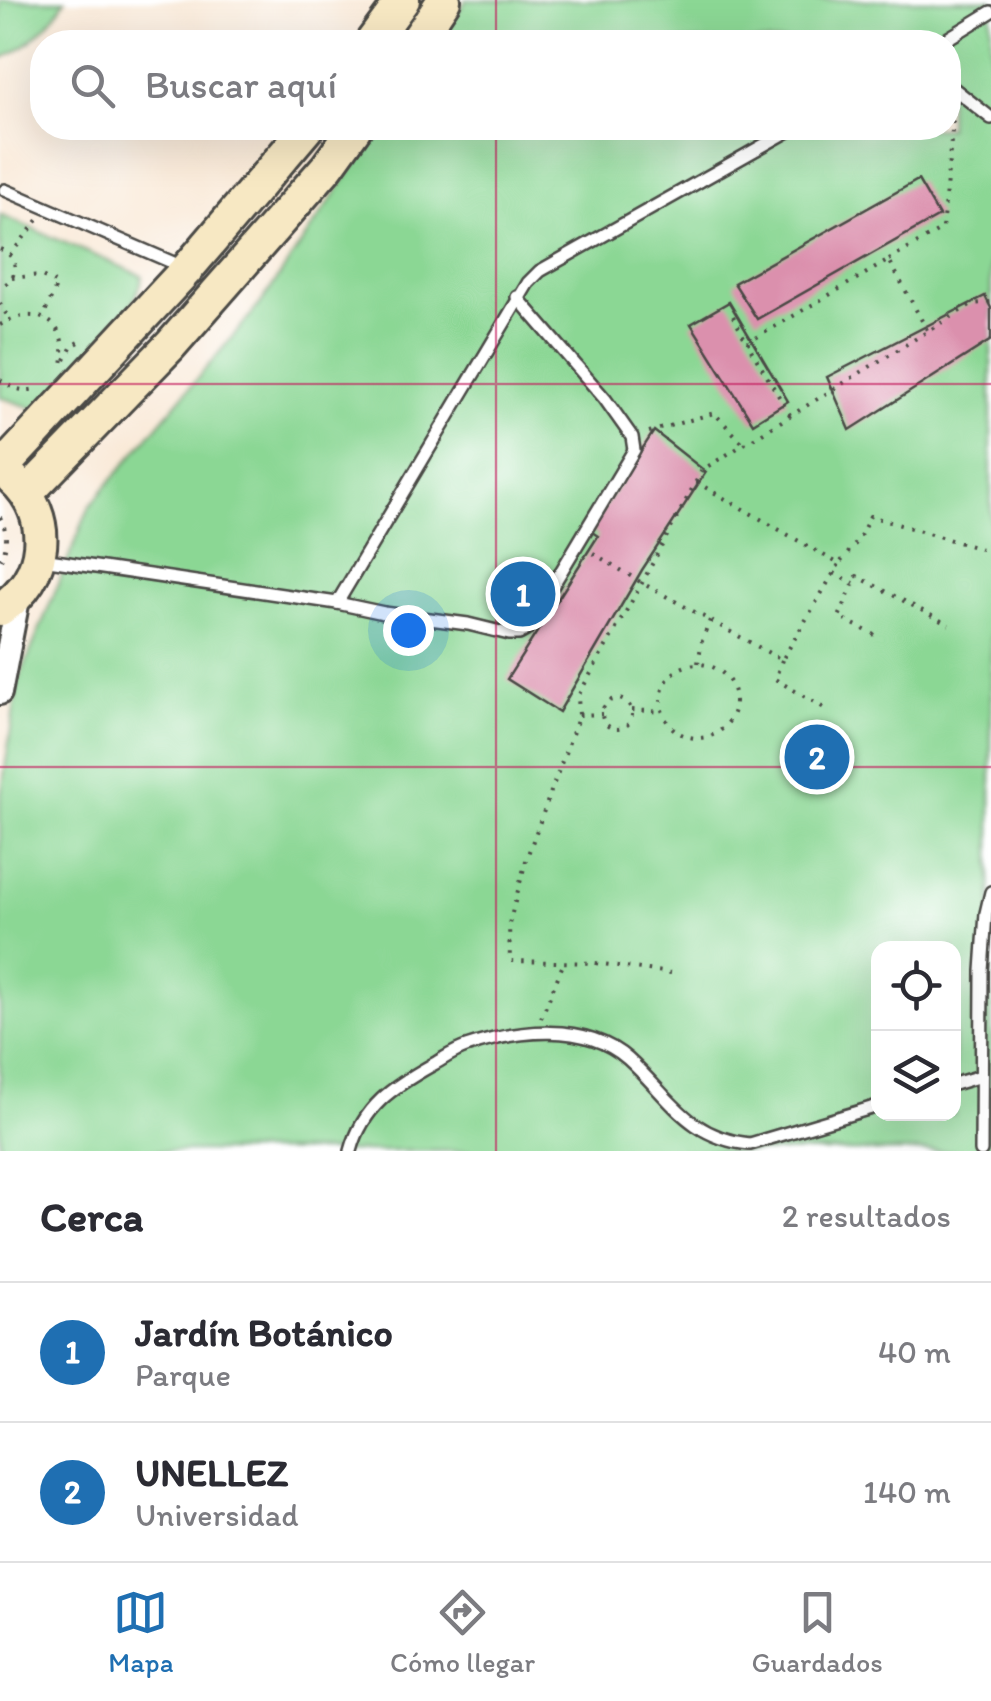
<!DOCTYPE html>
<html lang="es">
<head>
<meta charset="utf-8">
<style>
  :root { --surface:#fff; --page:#f2f2f3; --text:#2b2b33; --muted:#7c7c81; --line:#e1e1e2; --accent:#1f6fb2 }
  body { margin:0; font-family:Itim,sans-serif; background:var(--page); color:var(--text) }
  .controls { position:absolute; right:30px; bottom:30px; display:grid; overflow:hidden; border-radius:20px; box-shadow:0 10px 40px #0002 }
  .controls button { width:90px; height:90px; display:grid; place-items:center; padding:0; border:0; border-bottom:2px solid var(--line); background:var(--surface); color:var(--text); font:50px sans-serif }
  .you { position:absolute; left:408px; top:630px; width:35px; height:35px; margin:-25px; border:8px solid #fff; border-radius:50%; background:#1a73e8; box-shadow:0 0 0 15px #1a73e833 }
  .badge { display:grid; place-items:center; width:65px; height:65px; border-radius:50%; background:var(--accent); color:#fff; font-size:32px; font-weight:700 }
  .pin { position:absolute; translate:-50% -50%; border:5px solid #fff; box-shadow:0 2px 10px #0006 }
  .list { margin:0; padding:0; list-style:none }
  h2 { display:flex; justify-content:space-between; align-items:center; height:130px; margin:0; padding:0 40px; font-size:42px }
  h2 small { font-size:32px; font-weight:400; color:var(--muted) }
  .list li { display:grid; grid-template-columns:65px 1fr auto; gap:30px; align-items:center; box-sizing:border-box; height:140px; padding:0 40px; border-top:2px solid var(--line) }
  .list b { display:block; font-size:38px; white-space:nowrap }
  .list p { margin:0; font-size:32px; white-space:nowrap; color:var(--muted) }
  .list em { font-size:32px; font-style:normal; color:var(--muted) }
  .icon { flex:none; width:55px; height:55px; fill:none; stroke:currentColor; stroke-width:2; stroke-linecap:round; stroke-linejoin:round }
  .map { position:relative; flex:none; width:991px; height:1151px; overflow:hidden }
  .search { position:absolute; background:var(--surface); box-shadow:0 10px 40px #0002; left:30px; right:30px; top:30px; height:110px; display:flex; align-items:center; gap:25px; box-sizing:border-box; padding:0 35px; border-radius:40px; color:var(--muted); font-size:38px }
  .sheet { height:410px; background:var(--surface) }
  nav { display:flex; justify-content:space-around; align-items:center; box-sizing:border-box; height:140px; border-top:2px solid var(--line); background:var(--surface); font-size:28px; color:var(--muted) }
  nav a { display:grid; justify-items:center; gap:5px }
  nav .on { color:var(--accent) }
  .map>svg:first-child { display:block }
  .green { fill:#8bd794; stroke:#5b8160; stroke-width:2.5; fill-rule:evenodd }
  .building { fill:#db90ad }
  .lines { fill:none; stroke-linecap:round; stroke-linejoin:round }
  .lane-casing { stroke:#4a4845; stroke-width:16 }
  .street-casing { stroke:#4a4845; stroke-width:28 }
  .secondary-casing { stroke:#4a4845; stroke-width:38 }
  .path { stroke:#4a4845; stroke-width:4; stroke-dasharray:2.5 8; stroke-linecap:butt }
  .lane { stroke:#fff; stroke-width:11 }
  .street { stroke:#fff; stroke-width:22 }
  .secondary { stroke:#f7e8c3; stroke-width:32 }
  .grid { fill:none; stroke:#c2185b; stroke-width:2.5; stroke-opacity:0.55 }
</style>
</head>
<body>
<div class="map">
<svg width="991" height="1151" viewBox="0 0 991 1151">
  <rect width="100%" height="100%" fill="#fff"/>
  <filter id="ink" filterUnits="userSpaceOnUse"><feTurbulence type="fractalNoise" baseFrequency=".01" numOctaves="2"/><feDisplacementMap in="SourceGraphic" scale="20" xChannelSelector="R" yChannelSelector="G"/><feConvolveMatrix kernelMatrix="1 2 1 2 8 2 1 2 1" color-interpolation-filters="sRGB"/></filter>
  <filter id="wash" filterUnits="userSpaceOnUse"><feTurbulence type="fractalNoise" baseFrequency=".0048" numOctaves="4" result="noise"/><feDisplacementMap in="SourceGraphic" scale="40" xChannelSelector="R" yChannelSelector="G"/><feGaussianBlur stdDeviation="2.25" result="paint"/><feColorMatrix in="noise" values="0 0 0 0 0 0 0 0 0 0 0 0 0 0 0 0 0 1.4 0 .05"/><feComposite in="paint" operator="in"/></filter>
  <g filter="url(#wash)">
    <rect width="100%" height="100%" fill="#f9e9d7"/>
    <!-- green -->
    <g class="green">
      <path d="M0,0H65C52,24 26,49 0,59Z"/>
      <path d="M466,0H991V1151H0V802L18,682L90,506L261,303L380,128H948V42H437ZM878,948H954V1114H878Z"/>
      <path d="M0,215L143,276C131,325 77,374 44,412L0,397Z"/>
    </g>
    <g id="blocks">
      <!-- building -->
      <g class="building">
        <path d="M918,180L939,216L757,319L734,283Z"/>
        <path d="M985,296L991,308V340L850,430L827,377Z"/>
        <path d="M729,302L788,401L753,423L691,324Z"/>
        <path d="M654,431L706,472L642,570L559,712L507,679L598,536L589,530Z"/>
      </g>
    </g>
  </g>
  <g filter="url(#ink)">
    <use href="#blocks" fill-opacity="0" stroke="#4a4845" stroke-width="2.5"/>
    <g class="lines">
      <!-- lane casing -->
      <g class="lane-casing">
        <g id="lane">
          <path d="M942,42L991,12"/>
          <path d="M948,84L991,118"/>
          <path d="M5,190L183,267"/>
          <path d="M42,559L337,603L384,613L468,624L509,634H519L526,630L634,450L632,437L605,399L517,297"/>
          <path d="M337,603L528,283L540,271L794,128"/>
          <path d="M954,1084L981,1076"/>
          <path d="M351,1151C363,1106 393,1087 432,1065C443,1059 454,1051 466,1047C516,1030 585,1021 628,1059C670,1097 688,1138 750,1144L878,1106"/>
          <path d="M981,1151L982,971L986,913L991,892"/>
        </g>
      </g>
      <!-- street casing -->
      <g class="street-casing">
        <path id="street" d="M0,693L19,594"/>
      </g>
      <!-- secondary casing -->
      <g class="secondary-casing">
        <g id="secondary">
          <path d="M372,42L403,0"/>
          <path d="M416,42L444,0"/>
          <path d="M0,470L187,269L307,128"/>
          <path d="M27,493L170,346L327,167L355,128"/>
          <path d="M0,609C49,579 54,515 12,478"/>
        </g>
      </g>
      <!-- path -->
      <g class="path">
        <path d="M0,249C20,257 19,279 0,287"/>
        <path d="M10,255L38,220"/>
        <path d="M889,260L942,229L954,111"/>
        <path d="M12,278L40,275L57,284L43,318"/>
        <path d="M0,303L9,319"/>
        <path d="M733,316L747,343"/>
        <path d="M0,325C35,304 70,320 62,364"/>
        <path d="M65,360L72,346L81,341"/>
        <path d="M0,380C13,389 24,393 39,388"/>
        <path d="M790,415L747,343L889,260L927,330"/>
        <path d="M649,432L714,413L744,444"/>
        <path d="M696,482L839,564L857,542L870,516L991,552"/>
        <path d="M0,517C8,532 8,547 0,561"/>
        <path d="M593,553L642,583L782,660L839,564"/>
        <path d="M834,573L854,583"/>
        <path d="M875,635L839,617L857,576L949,625"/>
        <path d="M782,660L775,679L824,708"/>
        <path d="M698,663L702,641L710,620"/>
        <circle cx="698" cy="701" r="37"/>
        <circle cx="617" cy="714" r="15"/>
        <path d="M632,710L663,712"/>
        <path d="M579,715L602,714"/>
        <path d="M671,973L595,963L510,961L509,924L527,857L579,715L578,696L642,583L702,470L972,304L991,302"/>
        <path d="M541,1018L564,962"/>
      </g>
      <!-- lane -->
      <use href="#lane" class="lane"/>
      <!-- street -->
      <use href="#street" class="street"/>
      <!-- secondary -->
      <use href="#secondary" class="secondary"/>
    </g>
  </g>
  <!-- grid -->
  <path class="grid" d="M496,0V42M496,128V1151M0,384H991M0,767H991"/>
</svg>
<div class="controls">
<button><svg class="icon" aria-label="locate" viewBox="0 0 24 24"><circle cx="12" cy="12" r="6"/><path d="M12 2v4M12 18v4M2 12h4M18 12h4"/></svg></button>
<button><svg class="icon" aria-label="layers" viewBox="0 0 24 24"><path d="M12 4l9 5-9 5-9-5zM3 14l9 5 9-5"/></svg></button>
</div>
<div class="you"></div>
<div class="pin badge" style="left:523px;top:594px">1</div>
<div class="pin badge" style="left:817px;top:757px">2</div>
<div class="search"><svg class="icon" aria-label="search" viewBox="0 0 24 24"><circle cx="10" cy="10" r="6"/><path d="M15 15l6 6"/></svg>Buscar aquí</div>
</div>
<section class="sheet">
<h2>Cerca<small>2 resultados</small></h2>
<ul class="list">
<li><span class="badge">1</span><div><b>Jardín Botánico</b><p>Parque</p></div><em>40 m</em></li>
<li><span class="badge">2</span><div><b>UNELLEZ</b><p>Universidad</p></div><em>140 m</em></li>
</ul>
</section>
<nav>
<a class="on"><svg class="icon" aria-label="map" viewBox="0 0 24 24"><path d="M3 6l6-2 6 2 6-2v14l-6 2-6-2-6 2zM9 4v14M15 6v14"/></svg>Mapa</a>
<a><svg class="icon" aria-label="directions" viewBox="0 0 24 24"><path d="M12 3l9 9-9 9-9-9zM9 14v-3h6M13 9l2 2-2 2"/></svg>Cómo llegar</a>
<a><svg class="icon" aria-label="saved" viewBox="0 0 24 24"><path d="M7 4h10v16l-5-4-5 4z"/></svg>Guardados</a>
</nav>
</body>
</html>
